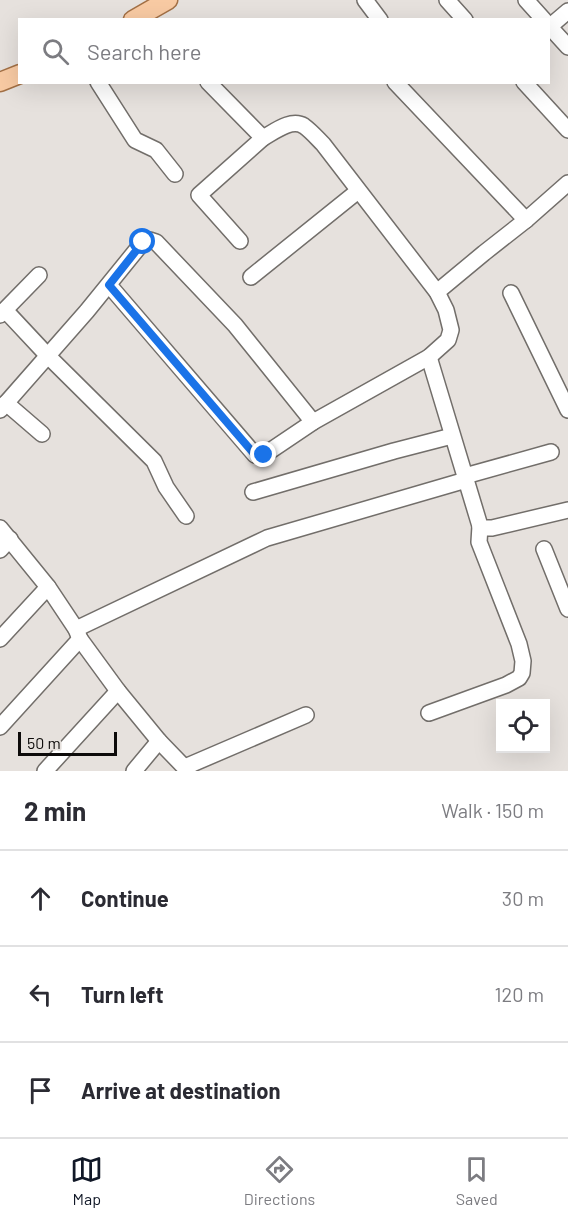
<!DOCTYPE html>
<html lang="en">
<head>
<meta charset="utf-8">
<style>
  :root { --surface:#fff; --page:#f2f2f3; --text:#2b2b33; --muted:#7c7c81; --line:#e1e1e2; --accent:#111827 }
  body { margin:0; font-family:Barlow,sans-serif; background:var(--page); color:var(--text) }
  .controls { position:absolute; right:18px; bottom:18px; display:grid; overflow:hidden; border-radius:0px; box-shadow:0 6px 24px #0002 }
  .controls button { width:54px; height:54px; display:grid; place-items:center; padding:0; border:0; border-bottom:2px solid var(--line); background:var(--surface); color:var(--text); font:30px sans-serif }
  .scale { position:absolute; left:18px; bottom:15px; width:99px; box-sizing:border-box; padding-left:6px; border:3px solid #0d0b0a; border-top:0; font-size:16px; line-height:21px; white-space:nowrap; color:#0d0b0a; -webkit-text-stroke:4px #e6e1dd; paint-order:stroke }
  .stop { position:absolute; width:18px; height:18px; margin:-14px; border:4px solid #1a73e8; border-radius:50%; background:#fff }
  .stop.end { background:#1a73e8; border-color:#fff; box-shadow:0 2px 6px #0008 }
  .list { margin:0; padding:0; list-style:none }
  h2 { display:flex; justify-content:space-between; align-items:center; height:78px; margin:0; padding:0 24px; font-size:26px }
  h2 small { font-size:20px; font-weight:400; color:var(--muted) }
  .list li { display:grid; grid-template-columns:39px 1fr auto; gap:18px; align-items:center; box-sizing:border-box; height:96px; padding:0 24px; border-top:2px solid var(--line) }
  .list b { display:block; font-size:22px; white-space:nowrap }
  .list em { font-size:20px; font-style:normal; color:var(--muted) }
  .icon { flex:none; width:33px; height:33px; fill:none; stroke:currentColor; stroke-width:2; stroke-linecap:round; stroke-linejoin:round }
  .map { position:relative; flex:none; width:568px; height:771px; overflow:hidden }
  .search { position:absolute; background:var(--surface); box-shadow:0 6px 24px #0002; left:18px; right:18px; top:18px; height:66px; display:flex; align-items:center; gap:15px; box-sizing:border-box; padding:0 21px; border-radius:0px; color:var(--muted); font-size:22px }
  .sheet { height:366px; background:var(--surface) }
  nav { display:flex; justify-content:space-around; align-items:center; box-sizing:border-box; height:84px; border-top:2px solid var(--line); background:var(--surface); font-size:16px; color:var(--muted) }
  nav a { display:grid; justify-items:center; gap:3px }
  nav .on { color:var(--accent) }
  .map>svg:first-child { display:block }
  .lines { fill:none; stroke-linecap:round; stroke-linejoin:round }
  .minor-casing { stroke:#726e6a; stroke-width:18 }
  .major-casing { stroke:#a37045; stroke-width:21 }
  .minor { stroke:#fff; stroke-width:15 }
  .major { stroke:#f8caa3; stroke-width:18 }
  .route { stroke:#1a73e8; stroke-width:8 }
</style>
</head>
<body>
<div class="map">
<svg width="568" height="771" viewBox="0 0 568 771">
  <rect width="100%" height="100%" fill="#e6e1dd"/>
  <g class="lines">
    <!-- minor casing -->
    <g class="minor-casing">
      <g id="minor">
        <path d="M365,0L380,20"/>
        <path d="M447,0L465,20"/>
        <path d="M526,0L544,20"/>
        <path d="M548,25L568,47"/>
        <path d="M548,28L568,11"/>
        <path d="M98,82L135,140L156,150L175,174"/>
        <path d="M395,82L526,220L484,253L437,292"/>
        <path d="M524,82L568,130"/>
        <path d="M526,220L568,183"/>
        <path d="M240,241L199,195L263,138"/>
        <path d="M251,277L358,191"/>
        <path d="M109,285L255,455H264L313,422L429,357L448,340L451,330L446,310L437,292L323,144C317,138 311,131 304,126C291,118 274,132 263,138L208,82"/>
        <path d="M511,293L568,410"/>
        <path d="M5,310L48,356L154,461L166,487L186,516"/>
        <path d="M0,315L39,275"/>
        <path d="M429,357L480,526L485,528H492L568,510"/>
        <path d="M6,403L42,434"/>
        <path d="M0,410L87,311L143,242L150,240L156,242L235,325L313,422"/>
        <path d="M465,476L551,452"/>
        <path d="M253,492L394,451L452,436"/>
        <path d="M0,528L48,587L76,629L80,639L118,691L159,741L188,771"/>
        <path d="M544,549L568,609"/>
        <path d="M0,550L10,539"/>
        <path d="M76,629L267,538L466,480"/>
        <path d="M0,639L48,587"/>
        <path d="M429,713L506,685L519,678L522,673L523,661L519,644L479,542L480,526"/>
        <path d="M0,727L80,639"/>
        <path d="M185,767L306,715"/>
        <path d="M45,771L118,691"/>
        <path d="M134,771L159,741"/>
      </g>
    </g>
    <!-- major casing -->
    <g class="major-casing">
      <g id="major">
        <path d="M133,20L168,0"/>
        <path d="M0,82L20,74"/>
      </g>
    </g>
    <!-- minor -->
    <use href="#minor" class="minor"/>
    <!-- major -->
    <use href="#major" class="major"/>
  </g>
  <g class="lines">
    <!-- route -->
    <path class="route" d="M143,242L109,285L255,455H264"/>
  </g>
</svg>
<div class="controls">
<button><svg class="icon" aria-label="locate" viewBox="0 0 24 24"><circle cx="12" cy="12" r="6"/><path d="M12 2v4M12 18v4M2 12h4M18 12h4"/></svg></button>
</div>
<div class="scale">50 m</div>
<div class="stop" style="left:143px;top:242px"></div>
<div class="stop end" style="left:264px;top:455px"></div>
<div class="search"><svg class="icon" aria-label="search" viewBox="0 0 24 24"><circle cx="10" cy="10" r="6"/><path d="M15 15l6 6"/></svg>Search here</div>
</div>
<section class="sheet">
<h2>2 min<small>Walk · 150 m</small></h2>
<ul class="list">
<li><svg class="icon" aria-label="ahead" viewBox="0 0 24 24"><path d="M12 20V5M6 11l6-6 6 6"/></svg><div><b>Continue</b></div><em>30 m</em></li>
<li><svg class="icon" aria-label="left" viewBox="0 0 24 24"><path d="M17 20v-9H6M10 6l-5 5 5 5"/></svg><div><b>Turn left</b></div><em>120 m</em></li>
<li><svg class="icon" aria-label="arrive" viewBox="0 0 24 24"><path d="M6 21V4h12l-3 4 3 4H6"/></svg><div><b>Arrive at destination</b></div></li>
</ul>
</section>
<nav>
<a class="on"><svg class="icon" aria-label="map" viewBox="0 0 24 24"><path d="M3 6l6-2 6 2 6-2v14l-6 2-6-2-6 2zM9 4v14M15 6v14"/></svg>Map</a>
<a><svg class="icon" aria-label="directions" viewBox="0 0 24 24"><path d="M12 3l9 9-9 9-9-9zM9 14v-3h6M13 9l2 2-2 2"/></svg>Directions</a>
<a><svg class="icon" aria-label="saved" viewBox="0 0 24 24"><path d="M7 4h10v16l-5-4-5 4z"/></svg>Saved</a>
</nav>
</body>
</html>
